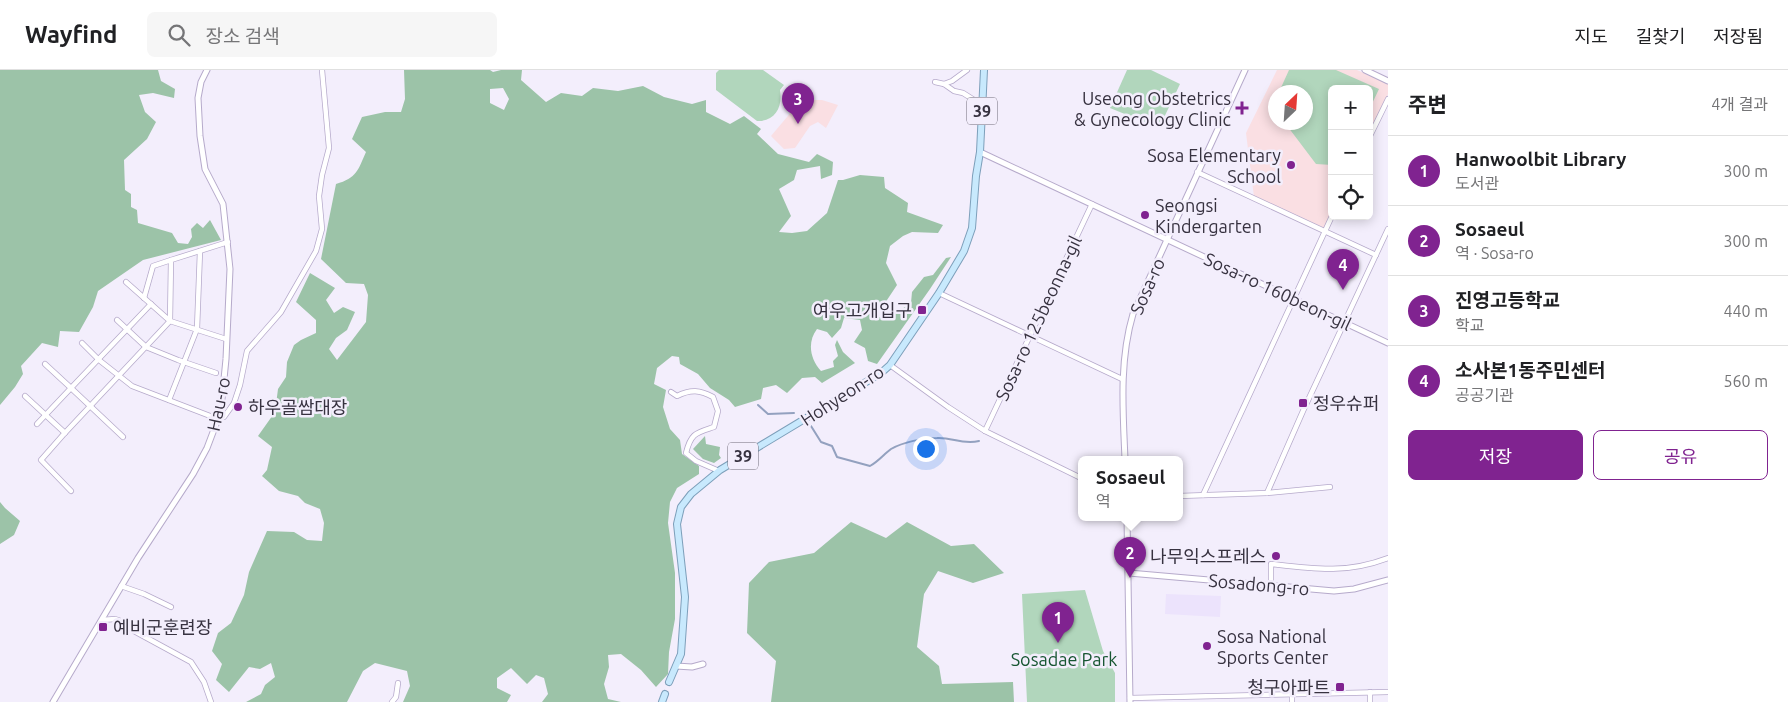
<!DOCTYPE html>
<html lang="ko">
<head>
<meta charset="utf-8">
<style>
  :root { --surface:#fff; --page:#f6f6f6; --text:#202124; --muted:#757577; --line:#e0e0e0; --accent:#802390 }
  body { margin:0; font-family:Ubuntu,"Noto Sans KR",sans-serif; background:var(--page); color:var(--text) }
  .controls { position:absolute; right:15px; top:15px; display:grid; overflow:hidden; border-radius:8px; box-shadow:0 2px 12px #0003 }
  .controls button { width:45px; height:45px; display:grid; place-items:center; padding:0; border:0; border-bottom:1px solid var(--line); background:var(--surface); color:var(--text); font:25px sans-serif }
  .compass { position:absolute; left:1268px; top:15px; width:45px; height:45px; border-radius:50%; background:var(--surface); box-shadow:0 2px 12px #0003; rotate:25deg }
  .you { position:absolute; left:925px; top:378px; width:18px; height:18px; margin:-12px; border:4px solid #fff; border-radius:50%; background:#1a73e8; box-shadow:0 0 0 8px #1a73e833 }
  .badge { display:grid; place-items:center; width:32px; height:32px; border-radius:50%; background:var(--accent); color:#fff; font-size:16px; font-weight:700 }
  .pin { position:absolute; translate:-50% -41px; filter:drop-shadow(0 1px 2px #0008) }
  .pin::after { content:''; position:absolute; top:26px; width:18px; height:15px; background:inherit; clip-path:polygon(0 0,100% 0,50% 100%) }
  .popup { position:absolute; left:1078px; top:386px; width:105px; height:65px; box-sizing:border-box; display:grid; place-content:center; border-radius:8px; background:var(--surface); filter:drop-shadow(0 1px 4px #0005); font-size:16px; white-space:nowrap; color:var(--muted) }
  .popup b { font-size:19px; color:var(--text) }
  .popup::after { content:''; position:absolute; left:50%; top:100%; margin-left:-10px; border:10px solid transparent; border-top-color:var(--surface) }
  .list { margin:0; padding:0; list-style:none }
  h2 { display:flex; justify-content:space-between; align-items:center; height:65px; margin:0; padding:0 20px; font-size:21px }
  h2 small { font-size:16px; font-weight:400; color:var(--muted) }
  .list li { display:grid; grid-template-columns:32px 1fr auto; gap:15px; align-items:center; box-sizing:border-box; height:70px; padding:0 20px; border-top:1px solid var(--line) }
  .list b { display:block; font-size:19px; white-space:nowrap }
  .list p { margin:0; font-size:16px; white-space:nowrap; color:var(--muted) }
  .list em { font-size:16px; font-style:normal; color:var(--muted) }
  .actions { display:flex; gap:10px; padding:15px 20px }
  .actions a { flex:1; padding:11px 0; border:1px solid var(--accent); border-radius:8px; text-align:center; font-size:18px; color:var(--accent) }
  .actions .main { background:var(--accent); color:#fff }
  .icon { flex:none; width:28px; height:28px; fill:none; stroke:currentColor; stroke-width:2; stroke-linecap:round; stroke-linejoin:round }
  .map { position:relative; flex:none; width:1388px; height:632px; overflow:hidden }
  header { display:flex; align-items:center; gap:30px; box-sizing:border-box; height:70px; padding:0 25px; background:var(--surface); border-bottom:1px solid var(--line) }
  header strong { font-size:24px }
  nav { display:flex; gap:28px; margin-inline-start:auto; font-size:18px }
  .search { width:350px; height:45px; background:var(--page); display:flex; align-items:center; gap:12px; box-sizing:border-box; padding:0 18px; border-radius:8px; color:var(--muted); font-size:19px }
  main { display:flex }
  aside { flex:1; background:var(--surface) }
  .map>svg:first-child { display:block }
  .built { fill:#ece3fc }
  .education { fill:#fadfe3; fill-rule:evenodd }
  .green { fill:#b1d6bc }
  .forest { fill:#9cc3a8; fill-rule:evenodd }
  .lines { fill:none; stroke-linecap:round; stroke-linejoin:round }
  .stream { stroke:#93a1bf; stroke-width:2 }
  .minor-casing { stroke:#b6aacb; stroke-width:6 }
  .tertiary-casing { stroke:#b6aacb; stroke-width:7 }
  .primary-casing { stroke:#7d9fba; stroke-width:8 }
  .minor { stroke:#fff; stroke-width:4.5 }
  .tertiary { stroke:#fff; stroke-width:5 }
  .primary { stroke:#c8e9fd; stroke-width:6 }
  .poi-dot { fill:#802390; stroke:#f3eefc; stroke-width:2 }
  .labels { text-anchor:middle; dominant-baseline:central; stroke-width:5; stroke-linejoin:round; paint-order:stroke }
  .shield { fill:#f3eefc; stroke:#6f6a78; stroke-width:1 }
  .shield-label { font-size:16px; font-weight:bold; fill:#373240 }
  .poi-label { font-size:18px; fill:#373240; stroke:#f3eefc; text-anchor:end }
  .street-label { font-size:18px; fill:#373240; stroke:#f3eefc }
  .park-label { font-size:18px; fill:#175632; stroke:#f3eefc }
</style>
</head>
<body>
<header>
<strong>Wayfind</strong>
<div class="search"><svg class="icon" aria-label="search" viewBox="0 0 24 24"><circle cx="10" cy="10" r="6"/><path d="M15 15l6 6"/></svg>장소 검색</div>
<nav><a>지도</a><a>길찾기</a><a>저장됨</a></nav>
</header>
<main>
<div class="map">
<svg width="1388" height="632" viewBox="0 0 1388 632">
  <rect width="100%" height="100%" fill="#f3eefc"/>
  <!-- built -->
  <path class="built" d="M1166,524L1221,526L1220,547L1165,544Z"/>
  <!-- education -->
  <g class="education">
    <path d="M1277,0H1357L1388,14V24L1369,64V19H1332V144L1325,159L1254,127L1246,63ZM1276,22H1306V52H1276Z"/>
    <path d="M810,30H822L838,35L826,58L818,52L810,56L795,78L784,79L771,66L798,34Z"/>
  </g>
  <!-- green -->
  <g class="green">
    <path d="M719,0H763L784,15L780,20C783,37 775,52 757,51L716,20V3Z"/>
    <path d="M1127,0H1151L1180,14L1159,58L1110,38Z"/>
    <path d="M1289,0H1336L1379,19L1369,40V19H1332V95L1316,94L1285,53L1306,52V22H1279Z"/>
    <path d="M1085,520L1103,581L1115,603V632H1027L1022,524Z"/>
  </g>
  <!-- forest -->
  <g class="forest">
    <path d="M0,0H158L161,11L175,19L174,28L153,23L139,25L145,42L156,52L147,69L124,90L125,120L131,124V137L137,140L138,153L172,163L178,173L188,174L192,167L191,159L197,153L203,158L210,150L221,170L143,190L98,221L93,237L79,262L60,261L58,277L42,273L21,296L23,304L15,317L0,335Z"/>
    <path d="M404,0H490L493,2L501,0H522L521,10L546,32L561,23L582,26L593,18L618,21L643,16L664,27L692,34L706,30V42L730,54L744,46L761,59L757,64L778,84L809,92L817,84L833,92L832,105L821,109L820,96L797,100L794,110L779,119L791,146L779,162L792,163L807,161L827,143L838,110H843L860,105L884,107L885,118L908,133L907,142L943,155L938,163L912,162L903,166L890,176L886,193L897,215L885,233H874L875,245L885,250L911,233L912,222L924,207L933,205L946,188L951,187L930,219L877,294L868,291L865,278L854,272L862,260L860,250L844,248L841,258L832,268L827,262L817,259C807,272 810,289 821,301L834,297L833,291L838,286L835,275L837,270L843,282L855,293L822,313L815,307L802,308L787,323L776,315L763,318L761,329L735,337L729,330L710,318L698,304L680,294L679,287L672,286L657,298L654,314L666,320L663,337L670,359L680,370L682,384L699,396V404L677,418L670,432L668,453L675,503V549L669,582L668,604L656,617L641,600L621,584L608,585L609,597L604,614L608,629L621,632H542L548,624L544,608L536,605L527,614L511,598L497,608V618L511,625L507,632H403L410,616L407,601L375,593L363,601L347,632H246L261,624L265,615L275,607L271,593L260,599L249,597L229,622L216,610L222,594L212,581L218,563L231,553L244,525L249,502L267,461L294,462L307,470L322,471L324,453L320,439L305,433L298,426L279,421L262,406L267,400L272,377L258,366L275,342L278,319L286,307L287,292L294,275L301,270L316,263V250L296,232L310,203L335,218L326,230L334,243L343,237L355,242L347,260L336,268L329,279L337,290L366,252L368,225L364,214L346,213L321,189L336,114C357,108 358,100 366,82L352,69L362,47L385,42H401L405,29ZM503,18L509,29L504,40L490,33V19Z"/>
    <path d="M705,366L706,374L720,377L719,385L721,388L714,393L703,389L693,379Z"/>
    <path d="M0,432L5,438L20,451L14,465L0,474Z"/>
    <path d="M851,452L886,468L907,452L951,476L974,474L1004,503L973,513L938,501L924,524L917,577L939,596L942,614L1013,612L1014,632H771L776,591L747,563L749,513L769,492L814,483Z"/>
  </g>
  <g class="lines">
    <!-- stream -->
    <g class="stream">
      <path d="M758,335L768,344L794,343"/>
      <path d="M811,356L821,372L832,376L837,387L870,396C879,391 884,384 891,379C903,372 923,368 937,368C952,367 962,375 979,371"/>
    </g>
    <!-- minor casing -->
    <g class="minor-casing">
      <g id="minor">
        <path d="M935,12L944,14L954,21L963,23L982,35"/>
        <path d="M944,14L952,11L967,0"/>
        <path d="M1369,68L1388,29"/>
        <path d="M1197,102L1376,185"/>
        <path d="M126,212L170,251L226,269"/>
        <path d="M939,223L1122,309"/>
        <path d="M144,228L153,196L171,190"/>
        <path d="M117,250L146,277L178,290L216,303"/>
        <path d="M82,273L99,290L132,316L218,349L224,347L234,333L240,315L247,281L281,242L316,181L322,159L319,126L322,105L329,78L322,0"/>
        <path d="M890,295L948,337L985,361L1081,408"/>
        <path d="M671,322L677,326C691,319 700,320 713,327L718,341L714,357C696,363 691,363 686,383L696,391L719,401"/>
        <path d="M25,326L65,363"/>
        <path d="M169,330L197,259L200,181"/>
        <path d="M37,354L71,318L45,294"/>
        <path d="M985,361L1092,134"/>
        <path d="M123,367L71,318L151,234"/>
        <path d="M71,421L41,390L63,365L170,251L171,190L228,172"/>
        <path d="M1267,423L1303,341L1388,159"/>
        <path d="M1203,425L1332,146"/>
        <path d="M1179,426L1267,423L1330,417"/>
        <path d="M121,516L144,524L171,537"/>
        <path d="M1271,516V494C1314,499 1346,504 1388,488"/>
        <path d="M102,550L115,549L124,552L134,561L191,592L204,612L211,632"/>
        <path d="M1370,622V632"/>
        <path d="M1292,624V632"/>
        <path d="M1130,628L1388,622"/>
        <path d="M392,632L396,627L398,613"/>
      </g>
    </g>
    <!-- tertiary casing -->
    <g class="tertiary-casing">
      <g id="tertiary">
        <path d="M1365,0L1388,11"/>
        <path d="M980,82L1388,273"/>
        <path d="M1125,389C1123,341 1119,291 1133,244L1245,0"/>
        <path d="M1127,447L1130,632"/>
        <path d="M1129,503L1334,521L1354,519L1388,510"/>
        <path d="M676,596L692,597L703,594"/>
        <path d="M53,632L138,488L193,404L207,378L218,349L222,329L226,289L230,199L223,134L205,99L200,66L198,28L201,12L207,0"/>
      </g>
    </g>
    <!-- primary casing -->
    <g class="primary-casing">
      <g id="primary">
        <path d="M669,612L681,584L685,527L677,454L681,437L691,424L720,400L881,303L890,295L939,223L964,181L972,158L976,106L980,82L984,0"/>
        <path d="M662,632L665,624"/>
      </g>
    </g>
    <!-- minor -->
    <use href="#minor" class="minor"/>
    <!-- tertiary -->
    <use href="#tertiary" class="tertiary"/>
    <!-- primary -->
    <use href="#primary" class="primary"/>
  </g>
  <!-- markers -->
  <g class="poi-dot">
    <path d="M1239.5 30.5h5v5h5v5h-5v5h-5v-5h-5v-5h5z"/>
    <circle cx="1291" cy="95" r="5"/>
    <circle cx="1145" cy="145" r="5"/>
    <rect x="917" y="235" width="10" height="10" rx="2.5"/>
    <rect x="1298" y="328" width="10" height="10" rx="2.5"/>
    <circle cx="238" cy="337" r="5"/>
    <circle cx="1276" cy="486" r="5"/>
    <rect x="98" y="552" width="10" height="10" rx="2.5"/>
    <circle cx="1207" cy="576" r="5"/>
    <rect x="1335" y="612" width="10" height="10" rx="2.5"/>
  </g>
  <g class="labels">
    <!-- shield labels -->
    <g class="shield">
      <rect x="967" y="27.5" width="30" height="27" rx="4"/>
      <rect x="728" y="372.5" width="30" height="27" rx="4"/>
    </g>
    <g class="shield-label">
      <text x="982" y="41">39</text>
      <text x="743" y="386">39</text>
    </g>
    <!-- poi labels -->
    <g class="poi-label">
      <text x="1231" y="28">Useong Obstetrics<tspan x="1231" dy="21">&amp; Gynecology Clinic</tspan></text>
      <text x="1281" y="85">Sosa Elementary<tspan x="1281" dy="21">School</tspan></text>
      <text x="1155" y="135" text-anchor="start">Seongsi<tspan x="1155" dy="21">Kindergarten</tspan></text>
      <text x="912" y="240">여우고개입구</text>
      <text x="1313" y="333" text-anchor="start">정우슈퍼</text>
      <text x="248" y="337" text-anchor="start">하우골쌈대장</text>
      <text x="1266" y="486">나무익스프레스</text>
      <text x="113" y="557" text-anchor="start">예비군훈련장</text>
      <text x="1217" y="566" text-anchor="start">Sosa National<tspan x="1217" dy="21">Sports Center</tspan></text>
      <text x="1330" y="617">청구아파트</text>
    </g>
    <!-- street labels -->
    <g class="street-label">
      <text transform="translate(1147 216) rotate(-66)">Sosa-ro</text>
      <text transform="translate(1278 221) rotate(25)">Sosa-ro 160beon-gil</text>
      <text transform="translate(1038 248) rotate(-65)">Sosa-ro 125beonna-gil</text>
      <text transform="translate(842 325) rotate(-33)">Hohyeon-ro</text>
      <text transform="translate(218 334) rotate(-78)">Hau-ro</text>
      <text transform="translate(1259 514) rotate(5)">Sosadong-ro</text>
    </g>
    <!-- park labels -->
    <g class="park-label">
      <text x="1064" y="589">Sosadae Park</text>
    </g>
  </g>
</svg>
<div class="controls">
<button>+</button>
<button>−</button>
<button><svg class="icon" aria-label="locate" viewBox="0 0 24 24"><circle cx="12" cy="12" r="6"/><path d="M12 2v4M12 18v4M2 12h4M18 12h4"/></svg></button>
</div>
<svg class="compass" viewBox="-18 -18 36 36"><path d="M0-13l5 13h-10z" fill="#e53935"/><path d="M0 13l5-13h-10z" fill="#757577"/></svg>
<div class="you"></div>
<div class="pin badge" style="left:1058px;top:573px">1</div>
<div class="pin badge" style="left:1130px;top:508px">2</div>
<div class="popup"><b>Sosaeul</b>역</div>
<div class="pin badge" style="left:798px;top:54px">3</div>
<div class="pin badge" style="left:1343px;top:220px">4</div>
</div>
<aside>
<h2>주변<small>4개 결과</small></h2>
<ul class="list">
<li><span class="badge">1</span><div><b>Hanwoolbit Library</b><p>도서관</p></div><em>300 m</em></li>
<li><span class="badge">2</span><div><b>Sosaeul</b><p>역 · Sosa-ro</p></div><em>300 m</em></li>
<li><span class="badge">3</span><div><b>진영고등학교</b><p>학교</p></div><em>440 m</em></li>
<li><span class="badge">4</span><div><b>소사본1동주민센터</b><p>공공기관</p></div><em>560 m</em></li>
</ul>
<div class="actions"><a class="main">저장</a><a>공유</a></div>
</aside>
</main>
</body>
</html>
